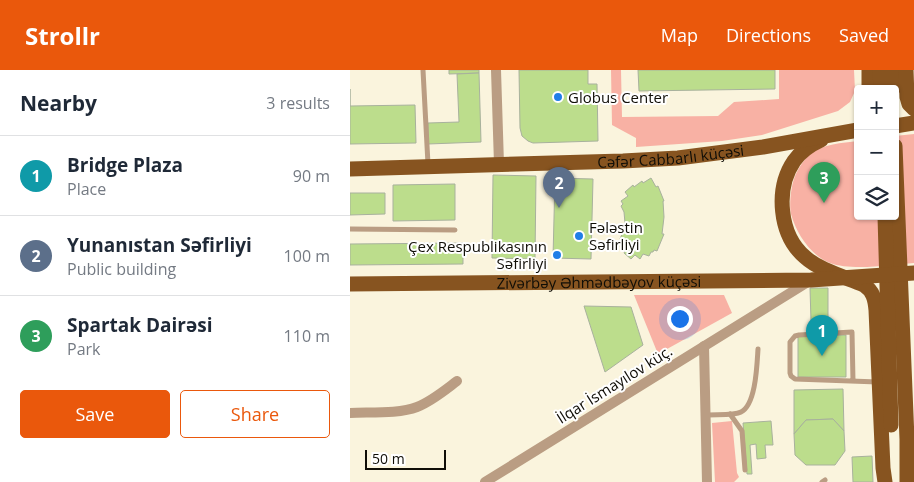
<!DOCTYPE html>
<html lang="en">
<head>
<meta charset="utf-8">
<style>
  :root { --surface:#fff; --page:#f2f2f3; --text:#1f2937; --muted:#747a83; --line:#e0e1e3; --accent:#ea580c }
  body { margin:0; font-family:"Open Sans",sans-serif; background:var(--page); color:var(--text) }
  .controls { position:absolute; right:15px; top:15px; display:grid; overflow:hidden; border-radius:5px; box-shadow:0 1px 4px #0004 }
  .controls button { width:45px; height:45px; display:grid; place-items:center; padding:0; border:0; border-bottom:1px solid var(--line); background:var(--surface); color:var(--text); font:25px sans-serif }
  .scale { position:absolute; left:15px; bottom:12px; width:81px; box-sizing:border-box; padding-left:5px; border:2px solid #100e07; border-top:0; font-size:14px; line-height:18px; white-space:nowrap; color:#100e07; -webkit-text-stroke:4px #fff; paint-order:stroke }
  .you { position:absolute; left:329px; top:248px; width:18px; height:18px; margin:-12px; border:4px solid #fff; border-radius:50%; background:#1a73e8; box-shadow:0 0 0 8px #1a73e833 }
  .badge { display:grid; place-items:center; width:32px; height:32px; border-radius:50%; background:var(--accent); color:#fff; font-size:16px; font-weight:700 }
  .pin { position:absolute; translate:-50% -41px; filter:drop-shadow(0 1px 2px #0008) }
  .pin::after { content:''; position:absolute; top:26px; width:18px; height:15px; background:inherit; clip-path:polygon(0 0,100% 0,50% 100%) }
  .list { margin:0; padding:0; list-style:none }
  h2 { display:flex; justify-content:space-between; align-items:center; height:65px; margin:0; padding:0 20px; font-size:21px }
  h2 small { font-size:16px; font-weight:400; color:var(--muted) }
  .list li { display:grid; grid-template-columns:32px 1fr auto; gap:15px; align-items:center; box-sizing:border-box; height:80px; padding:0 20px; border-top:1px solid var(--line) }
  .list b { display:block; font-size:19px; white-space:nowrap }
  .list p { margin:0; font-size:16px; white-space:nowrap; color:var(--muted) }
  .list em { font-size:16px; font-style:normal; color:var(--muted) }
  .actions { display:flex; gap:10px; padding:15px 20px }
  .actions a { flex:1; padding:11px 0; border:1px solid var(--accent); border-radius:5px; text-align:center; font-size:18px; color:var(--accent) }
  .actions .main { background:var(--accent); color:#fff }
  .icon { flex:none; width:28px; height:28px; fill:none; stroke:currentColor; stroke-width:2; stroke-linecap:round; stroke-linejoin:round }
  .map { position:relative; flex:none; width:564px; height:412px; overflow:hidden }
  header { display:flex; align-items:center; gap:30px; box-sizing:border-box; height:70px; padding:0 25px; background:var(--accent); color:#fff }
  header strong { font-size:24px }
  nav { display:flex; gap:28px; margin-inline-start:auto; font-size:18px }
  main { display:flex }
  aside { flex:1; background:var(--surface) }
  .map>svg:first-child { display:block }
  .green { fill:#f8b1a4 }
  .building { fill:#bcdd8c; stroke:#a8b19d }
  .lines { fill:none; stroke-linecap:round; stroke-linejoin:round }
  .service { stroke:#ba9d83; stroke-width:5 }
  .minor { stroke:#ba9d83; stroke-width:10 }
  .primary { stroke:#875420; stroke-width:15 }
  .poi-dot { fill:#207ee7; stroke:#fff; stroke-width:2 }
  .labels { text-anchor:middle; dominant-baseline:central; stroke-width:4; stroke-linejoin:round; paint-order:stroke }
  .poi-label { font-size:15px; fill:#100e07; stroke:#fff; text-anchor:start }
  .street-label { font-size:15px; fill:#100e07; stroke:#fff }
</style>
</head>
<body>
<header>
<strong>Strollr</strong>
<nav><a>Map</a><a>Directions</a><a>Saved</a></nav>
</header>
<main>
<aside>
<h2>Nearby<small>3 results</small></h2>
<ul class="list">
<li><span class="badge" style="background:#0f9aa8">1</span><div><b>Bridge Plaza</b><p>Place</p></div><em>90 m</em></li>
<li><span class="badge" style="background:#5c6f8a">2</span><div><b>Yunanıstan Səfirliyi</b><p>Public building</p></div><em>100 m</em></li>
<li><span class="badge" style="background:#2e9e5b">3</span><div><b>Spartak Dairəsi</b><p>Park</p></div><em>110 m</em></li>
</ul>
<div class="actions"><a class="main">Save</a><a>Share</a></div>
</aside>
<div class="map">
<svg width="564" height="412" viewBox="0 0 564 412">
  <rect width="100%" height="100%" fill="#faf4dd"/>
  <!-- green -->
  <g class="green">
    <path d="M261,0H271L272,47L368,46L384,32L429,29V0H504L505,21L500,32L488,41L412,65L372,71L286,77V68L262,55Z"/>
    <path d="M564,64V193C541,195 501,201 480,193C461,186 446,163 441,144C439,136 441,117 444,109C446,102 454,89 460,84C473,74 492,73 508,71V146H545V66Z"/>
    <path d="M284,225H374L382,243L308,284Z"/>
    <path d="M382,351L387,403L389,407L384,412H365L362,353Z"/>
  </g>
  <!-- building -->
  <g class="building">
    <path d="M99,0H129V3L99,4Z"/>
    <path d="M169,0H238V14H247L248,71L183,73L178,71L172,66L170,58Z"/>
    <path d="M288,0H425V19L289,21Z"/>
    <path d="M129,3L131,72L78,74V53L109,52L107,4Z"/>
    <path d="M0,19V36L65,35L66,73L0,74Z"/>
    <path d="M143,105L186,106L185,189L142,188Z"/>
    <path d="M205,108L243,109L241,189L203,188Z"/>
    <path d="M301,108L306,117L308,116L314,131H313L314,147L312,164H314L307,181L304,180L303,182H301L299,186L293,184L290,189L285,185L281,189L274,183L275,181L270,177L273,172L270,169L275,157V153L274,142L271,136L273,134L271,131L278,126L275,122L283,115L284,117L292,111L293,113Z"/>
    <path d="M105,114V150L43,151V115Z"/>
    <path d="M0,123H35V144L0,145Z"/>
    <path d="M113,173V194L0,195V174Z"/>
    <path d="M460,218H478V250L461,251Z"/>
    <path d="M234,236L281,237L293,275L255,302Z"/>
    <path d="M496,265V307H448V266Z"/>
    <path d="M493,319L494,361L483,349L456,350L444,364V320Z"/>
    <path d="M483,349L494,361L495,381L485,395H456L445,385L444,364L456,350Z"/>
    <path d="M421,351L423,375H415L416,388L407,389L406,374L400,375L402,404H397L393,353Z"/>
    <path d="M522,386L523,412H503L502,387Z"/>
  </g>
  <g class="lines">
    <!-- service -->
    <g class="service">
      <path d="M73,0L78,94"/>
      <path d="M0,159L105,160"/>
      <path d="M503,311L502,262L449,265L445,266L440,272V303L441,306L445,309L528,312"/>
      <path d="M380,344L392,361L395,400"/>
      <path d="M356,345C365,344 384,346 391,342C406,335 407,294 408,279"/>
      <path d="M472,412L475,410"/>
    </g>
    <!-- minor -->
    <g class="minor">
      <path d="M146,0L149,94"/>
      <path d="M354,276L357,412"/>
      <path d="M0,343C20,342 49,344 67,337C82,331 95,320 107,311"/>
      <path d="M135,412L461,210"/>
    </g>
    <!-- primary -->
    <g class="primary">
      <path d="M519,0V19"/>
      <path d="M530,0L531,19"/>
      <path d="M543,0V19"/>
      <path d="M556,0L557,27L559,34L564,39"/>
      <path d="M545,56L564,53"/>
      <path d="M471,70C460,75 451,81 444,91C425,119 429,165 455,187C469,200 495,207 514,215C523,221 525,229 526,240L533,398L535,412"/>
      <path d="M545,76L557,369V412"/>
      <path id="s1" d="M0,99L273,91L328,88L413,77L508,60"/>
      <path d="M535,146L541,355"/>
      <path id="s2" d="M0,214L461,210L564,203"/>
    </g>
  </g>
  <!-- markers -->
  <g class="poi-dot">
    <circle cx="208" cy="27" r="5"/>
    <circle cx="229" cy="166" r="5"/>
    <circle cx="207" cy="185" r="5"/>
  </g>
  <g class="labels">
    <!-- poi labels -->
    <g class="poi-label">
      <text x="218" y="27">Globus Center</text>
      <text x="239" y="157">Fələstin<tspan x="239" dy="17">Səfirliyi</tspan></text>
      <text x="197" y="176" text-anchor="end">Çex Respublikasının<tspan x="197" dy="17">Səfirliyi</tspan></text>
    </g>
    <!-- street labels -->
    <g class="street-label">
      <text stroke="none"><textPath href="#s1" startOffset="321">Cəfər Cabbarlı küçəsi</textPath></text>
      <text stroke="none"><textPath href="#s2" startOffset="249">Zivərbəy Əhmədbəyov küçəsi</textPath></text>
      <text transform="translate(264 314) rotate(-32)">İlqar İsmayılov küç.</text>
    </g>
  </g>
</svg>
<div class="controls">
<button>+</button>
<button>−</button>
<button><svg class="icon" aria-label="layers" viewBox="0 0 24 24"><path d="M12 4l9 5-9 5-9-5zM3 14l9 5 9-5"/></svg></button>
</div>
<div class="scale">50 m</div>
<div class="you"></div>
<div class="pin badge" style="left:472px;top:286px;background:#0f9aa8">1</div>
<div class="pin badge" style="left:209px;top:138px;background:#5c6f8a">2</div>
<div class="pin badge" style="left:474px;top:133px;background:#2e9e5b">3</div>
</div>
</main>
</body>
</html>
